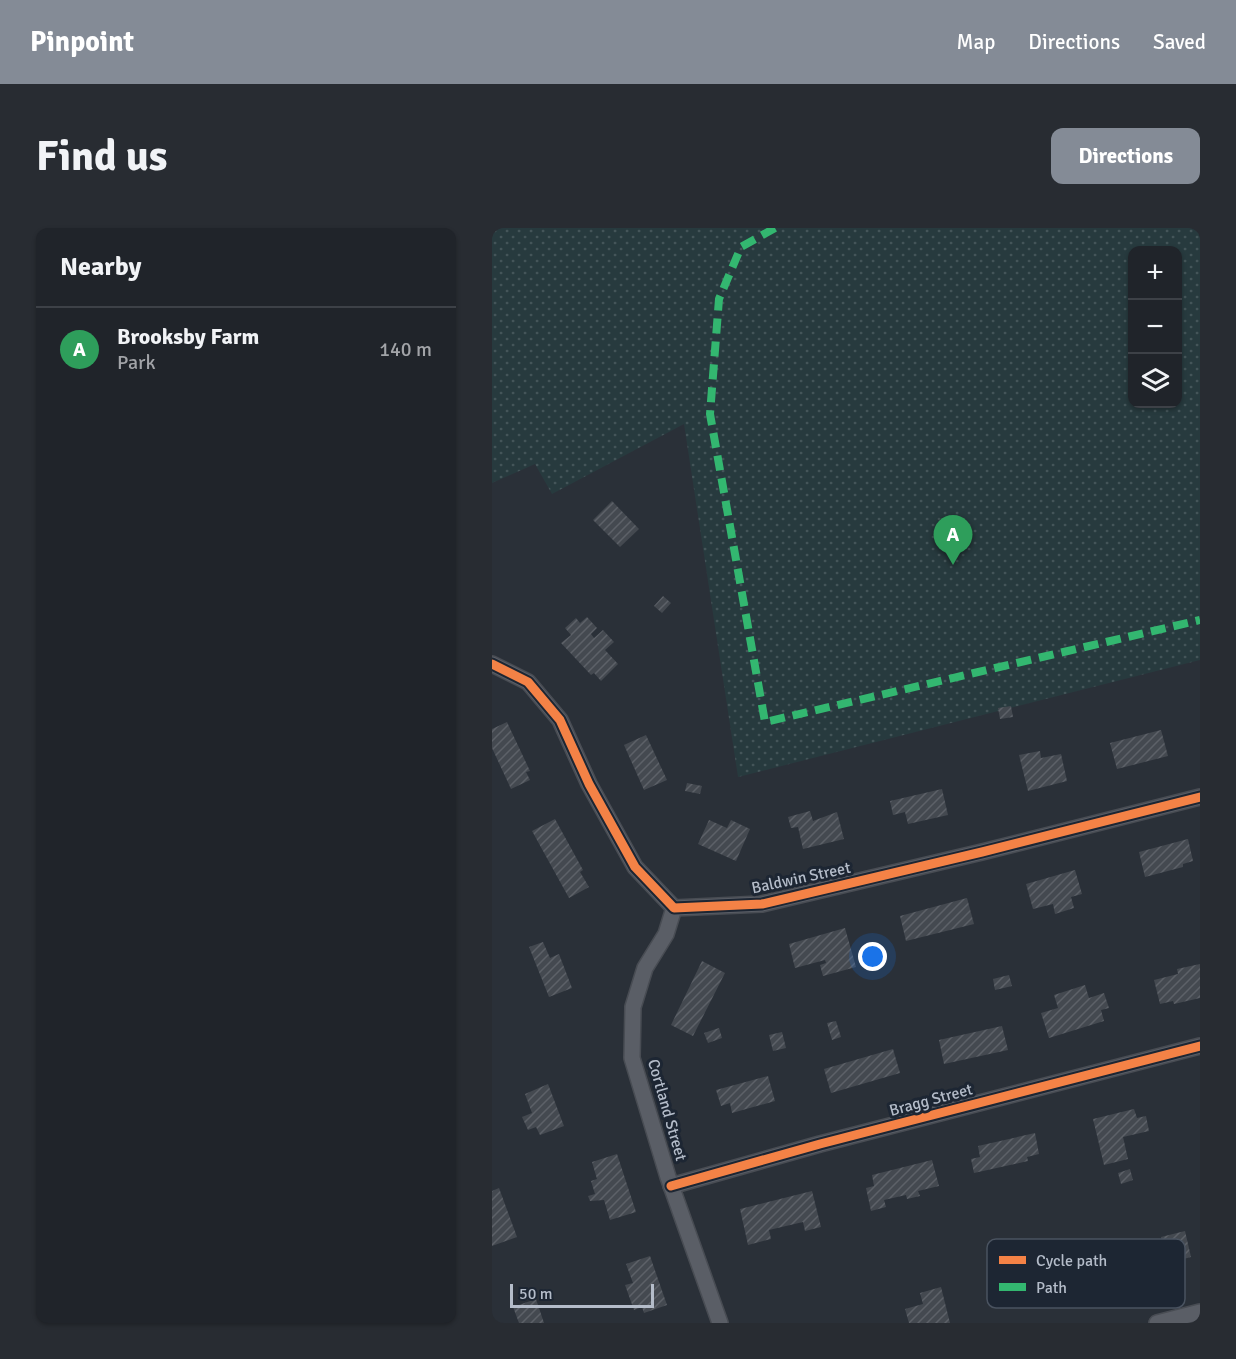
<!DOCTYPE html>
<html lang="en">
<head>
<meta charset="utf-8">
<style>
  :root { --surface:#20242a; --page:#282c32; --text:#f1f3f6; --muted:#a2a4a8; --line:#3d4147; --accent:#848b96 }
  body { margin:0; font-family:Signika,sans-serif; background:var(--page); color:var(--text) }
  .controls { position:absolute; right:18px; top:18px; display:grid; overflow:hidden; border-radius:12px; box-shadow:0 2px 4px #0004 }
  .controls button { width:54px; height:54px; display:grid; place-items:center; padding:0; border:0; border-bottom:2px solid var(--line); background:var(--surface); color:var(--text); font:30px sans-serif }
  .scale { position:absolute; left:18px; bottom:15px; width:144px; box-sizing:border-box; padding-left:6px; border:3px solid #b4bcc9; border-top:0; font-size:16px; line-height:21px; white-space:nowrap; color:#b4bcc9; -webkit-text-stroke:4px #1d2633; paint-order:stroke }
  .you { position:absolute; left:381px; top:729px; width:21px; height:21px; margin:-15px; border:4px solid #fff; border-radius:50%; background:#1a73e8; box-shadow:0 0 0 9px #1a73e833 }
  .badge { display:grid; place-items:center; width:39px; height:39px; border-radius:50%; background:var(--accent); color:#fff; font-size:20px; font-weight:700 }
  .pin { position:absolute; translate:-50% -50px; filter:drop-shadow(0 2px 3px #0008) }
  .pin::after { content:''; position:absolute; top:32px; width:21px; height:18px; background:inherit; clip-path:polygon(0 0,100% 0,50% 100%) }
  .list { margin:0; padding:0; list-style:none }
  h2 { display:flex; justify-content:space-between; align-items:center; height:78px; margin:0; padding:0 24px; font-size:26px }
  h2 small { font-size:20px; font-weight:400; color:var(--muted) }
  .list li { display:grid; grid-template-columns:39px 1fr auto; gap:18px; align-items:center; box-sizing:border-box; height:84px; padding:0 24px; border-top:2px solid var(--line) }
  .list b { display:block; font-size:22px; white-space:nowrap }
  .list p { margin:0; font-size:20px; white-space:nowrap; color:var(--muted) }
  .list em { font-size:20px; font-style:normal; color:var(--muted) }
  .icon { flex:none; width:33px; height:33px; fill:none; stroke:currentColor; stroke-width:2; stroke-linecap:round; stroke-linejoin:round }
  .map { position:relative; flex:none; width:708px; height:1095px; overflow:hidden; border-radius:12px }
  header { display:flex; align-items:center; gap:36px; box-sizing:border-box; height:84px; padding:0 30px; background:var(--accent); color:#fff }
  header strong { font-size:28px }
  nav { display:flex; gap:33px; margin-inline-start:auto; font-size:21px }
  .intro { display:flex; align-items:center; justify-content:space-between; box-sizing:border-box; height:144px; padding:0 36px }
  h1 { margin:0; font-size:42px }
  .button { padding:15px 27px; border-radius:12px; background:var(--accent); color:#fff; font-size:21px; font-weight:700 }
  main { display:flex; gap:36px; padding:0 36px }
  aside { flex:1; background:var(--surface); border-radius:12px; box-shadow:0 2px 4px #0004 }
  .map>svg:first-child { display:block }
  .park { fill:url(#park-dots); fill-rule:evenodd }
  .building { fill:url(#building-hatch) }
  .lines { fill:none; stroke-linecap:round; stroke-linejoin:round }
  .minor-casing { stroke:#484c53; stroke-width:18 }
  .minor { stroke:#5a5e66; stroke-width:15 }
  .quiet { stroke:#33b770; stroke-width:8; stroke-dasharray:15 8; stroke-linecap:butt }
  .cycleway-casing { stroke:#1d2633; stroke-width:13 }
  .cycleway { stroke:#f48246; stroke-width:9 }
  .labels { text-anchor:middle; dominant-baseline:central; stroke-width:6; stroke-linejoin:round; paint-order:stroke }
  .street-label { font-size:16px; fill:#b4bcc9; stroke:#1d2633 }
  .key { fill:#1d2633; stroke:#4a5360; stroke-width:1.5 }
  .key-label { font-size:16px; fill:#b4bcc9 }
</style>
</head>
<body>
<header>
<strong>Pinpoint</strong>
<nav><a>Map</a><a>Directions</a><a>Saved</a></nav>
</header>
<div class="intro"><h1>Find us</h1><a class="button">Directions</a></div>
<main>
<aside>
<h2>Nearby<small></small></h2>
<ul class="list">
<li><span class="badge" style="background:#2e9e5b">A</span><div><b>Brooksby Farm</b><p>Park</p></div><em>140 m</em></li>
</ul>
</aside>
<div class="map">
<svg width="708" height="1095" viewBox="0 0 708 1095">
  <defs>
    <pattern id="park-dots" width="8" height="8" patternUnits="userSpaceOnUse" patternTransform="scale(1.5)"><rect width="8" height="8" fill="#273a3e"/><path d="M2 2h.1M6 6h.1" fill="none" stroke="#445559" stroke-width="1.8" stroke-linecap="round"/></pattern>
    <pattern id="building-hatch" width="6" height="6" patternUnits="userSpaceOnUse" patternTransform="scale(1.5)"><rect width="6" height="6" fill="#444950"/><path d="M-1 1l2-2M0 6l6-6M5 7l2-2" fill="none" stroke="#5d6168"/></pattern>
  </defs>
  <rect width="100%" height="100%" fill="#2a3038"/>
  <!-- park -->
  <path class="park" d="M0,0H708V432L246,549L192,196L60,266L43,236L0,255ZM640,22H686V176H640Z"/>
  <!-- building -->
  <g class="building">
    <path d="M120,273L147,301L128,319L101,292Z"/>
    <path d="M171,368L179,375L170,385L162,378Z"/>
    <path d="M95,389L105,400L99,406L102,410L111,402L122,414L113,422L126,436L109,453L102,445L99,447L69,415L79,407L73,400L84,390L88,395Z"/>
    <path d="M519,478L521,489L508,491L506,480Z"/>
    <path d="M15,494L38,543L34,544L38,552L19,561L0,520V501Z"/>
    <path d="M669,502L676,528L625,541L618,515Z"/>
    <path d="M154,507L175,552L152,562L132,517Z"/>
    <path d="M548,523L549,530L569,526L575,553L536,563L527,527Z"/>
    <path d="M195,555L210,558L208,566L193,563Z"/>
    <path d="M450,561L456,587L416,596L413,584L401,587L398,573Z"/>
    <path d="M318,583L321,593L345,584L352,611L311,621L306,599L299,600L296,589Z"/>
    <path d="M63,591L91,642L88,644L97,659L77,670L40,603Z"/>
    <path d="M217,592L235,600L239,592L258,601L244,633L206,616Z"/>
    <path d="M696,611L701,633L691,636V639L653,649L647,624Z"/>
    <path d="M583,642L590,666L579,669L582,680L563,686L561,676L541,681L534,656Z"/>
    <path d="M475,670L482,696L414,713L408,688Z"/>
    <path d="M353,700L364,739L331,748L328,737L334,735L333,732L303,740L297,716Z"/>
    <path d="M51,714L58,730L67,726L80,760L57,769L37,719Z"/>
    <path d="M210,733L233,745L201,808L179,797Z"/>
    <path d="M708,736V770L682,776L681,773L668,776L662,752L686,746L685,741Z"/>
    <path d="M517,747L520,758L503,762L501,751Z"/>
    <path d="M593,757L597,770L612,765L617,780L609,782L612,793L557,810L549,785L566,780L562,767Z"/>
    <path d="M344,793L349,809L340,812L335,795Z"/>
    <path d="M510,798L516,822L452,836L447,812Z"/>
    <path d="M227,800L230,810L216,815L212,805Z"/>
    <path d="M290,804L294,820L281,823L277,807Z"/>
    <path d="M401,821L408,845L339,865L332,841Z"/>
    <path d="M276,848L283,873L240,885L238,875L229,878L224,862Z"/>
    <path d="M56,856L72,898L48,907L44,899L36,902L30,889L40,885L33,866Z"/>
    <path d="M642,881L645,890L654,888L657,903L631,909L636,931L612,937L601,891Z"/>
    <path d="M543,905L547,926L535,929L536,933L482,945L479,931L488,929L486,918Z"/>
    <path d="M125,926L144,984L118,992L112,972L98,973L96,968L103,966L99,953L105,951L100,934Z"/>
    <path d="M440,932L447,958L426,963L428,968L415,971L414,967L392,972L394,979L379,983L374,960L382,958L380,947Z"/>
    <path d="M638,941L641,952L629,956L626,945Z"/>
    <path d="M7,960L25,1009L0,1018V963Z"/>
    <path d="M320,963L329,999L313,1003L311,994L277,1002L279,1011L256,1017L248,981Z"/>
    <path d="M693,1003L699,1029L680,1034L681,1038L642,1049L634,1020L654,1014L655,1019L670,1015L669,1009Z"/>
    <path d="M158,1028L175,1077L152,1085L150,1079L142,1082L133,1057L141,1055L134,1036Z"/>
    <path d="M449,1059L458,1095H417L413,1081L431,1076L428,1065Z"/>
    <path d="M44,1071L52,1095H27L21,1079Z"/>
  </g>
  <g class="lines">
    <!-- minor casing -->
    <g class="minor-casing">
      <g id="minor">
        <path d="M0,436L36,454L68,492L97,556L143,639L182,680L270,676L490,624L708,569"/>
        <path d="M182,680L174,706L153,740L141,779L140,830L176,949L228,1095"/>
        <path d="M179,958L328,916L708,818"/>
        <path d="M665,1095L708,1084"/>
      </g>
    </g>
    <!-- minor -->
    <use href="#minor" class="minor"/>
    <!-- quiet -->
    <path class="quiet" d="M283,0L249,19L227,71L218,186L273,494L708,392"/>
    <!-- cycleway casing -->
    <g class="cycleway-casing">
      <g id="cycleway">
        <path d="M0,436L36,454L68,492L97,556L143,639L182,680L270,676L490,624L708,569"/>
        <path d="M179,958L328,916L708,818"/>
      </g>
    </g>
    <!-- cycleway -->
    <use href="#cycleway" class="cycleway"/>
  </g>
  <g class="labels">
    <!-- street labels -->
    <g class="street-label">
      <text transform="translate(309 650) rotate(-12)">Baldwin Street</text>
      <text transform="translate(439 872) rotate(-15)">Bragg Street</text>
      <text transform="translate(175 882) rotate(74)">Cortland Street</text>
    </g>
  </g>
  <!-- legend -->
  <rect x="495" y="1011" width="198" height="69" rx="9" class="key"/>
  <rect x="507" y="1028" width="27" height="8" fill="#f48246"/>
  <rect x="507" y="1055" width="27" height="8" fill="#33b770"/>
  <g class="key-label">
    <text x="544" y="1038">Cycle path</text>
    <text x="544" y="1065">Path</text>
  </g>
</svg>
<div class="controls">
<button>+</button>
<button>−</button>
<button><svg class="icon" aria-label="layers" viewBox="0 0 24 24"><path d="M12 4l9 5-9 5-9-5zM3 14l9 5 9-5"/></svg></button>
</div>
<div class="scale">50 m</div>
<div class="you"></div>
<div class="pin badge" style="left:461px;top:337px;background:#2e9e5b">A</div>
</div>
</main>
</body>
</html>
